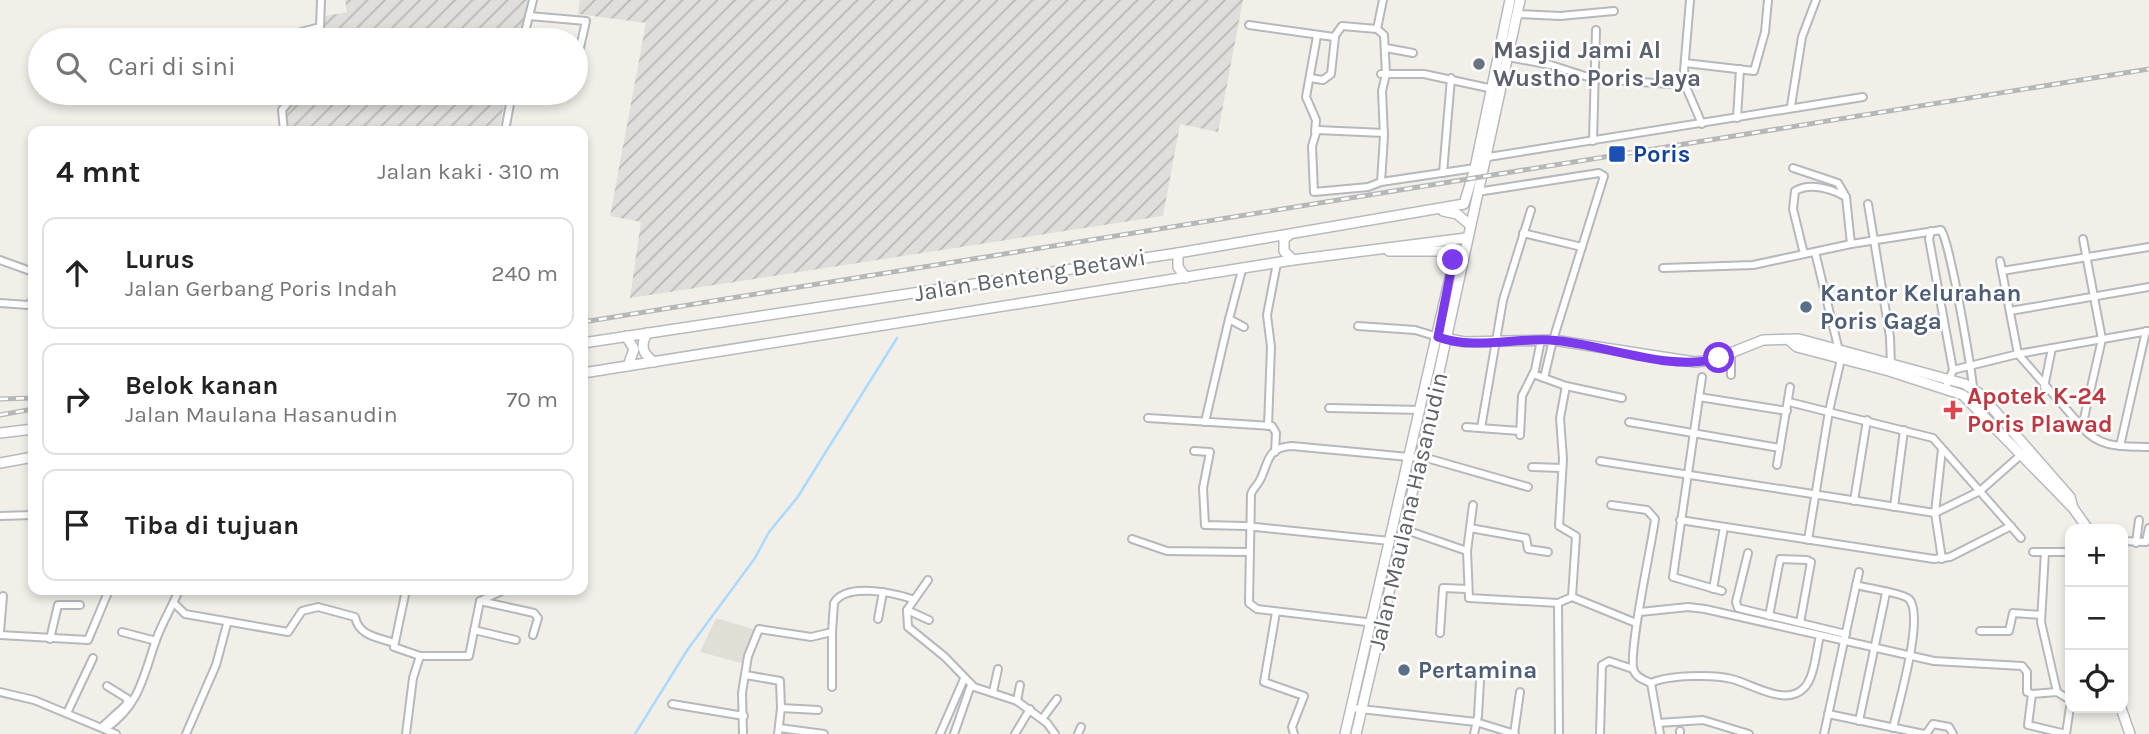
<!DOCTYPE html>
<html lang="id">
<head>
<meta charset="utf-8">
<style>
  :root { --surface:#fff; --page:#f2f2f2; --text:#222; --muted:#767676; --line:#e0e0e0 }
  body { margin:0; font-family:Karla,sans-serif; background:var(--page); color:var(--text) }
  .controls { position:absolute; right:21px; bottom:21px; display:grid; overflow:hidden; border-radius:14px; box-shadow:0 4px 10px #0003 }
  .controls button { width:63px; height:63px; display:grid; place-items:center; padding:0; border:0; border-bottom:2px solid var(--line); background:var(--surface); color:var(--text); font:35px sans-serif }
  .stop { position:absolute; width:21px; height:21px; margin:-16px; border:5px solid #7c3aed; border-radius:50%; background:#fff }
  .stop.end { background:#7c3aed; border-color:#fff; box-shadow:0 2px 7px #0008 }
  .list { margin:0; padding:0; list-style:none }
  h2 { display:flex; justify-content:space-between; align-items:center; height:91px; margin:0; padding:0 28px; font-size:30px }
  h2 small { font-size:23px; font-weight:400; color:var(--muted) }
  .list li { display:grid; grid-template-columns:46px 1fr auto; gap:21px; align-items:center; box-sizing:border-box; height:112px; margin:0 14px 14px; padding:0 14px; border:2px solid var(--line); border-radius:14px }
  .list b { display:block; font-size:26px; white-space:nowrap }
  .list p { margin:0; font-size:23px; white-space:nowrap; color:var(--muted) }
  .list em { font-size:23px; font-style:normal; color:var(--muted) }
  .icon { flex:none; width:38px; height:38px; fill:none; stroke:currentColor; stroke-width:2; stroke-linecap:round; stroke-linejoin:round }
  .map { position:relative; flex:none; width:2149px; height:734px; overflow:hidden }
  .search { position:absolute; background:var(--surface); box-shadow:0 4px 10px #0003; left:28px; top:28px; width:560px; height:77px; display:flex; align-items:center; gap:18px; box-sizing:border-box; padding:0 24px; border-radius:38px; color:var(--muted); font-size:26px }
  .panel { position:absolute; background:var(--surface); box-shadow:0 4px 10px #0003; left:28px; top:126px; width:560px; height:469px; border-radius:14px }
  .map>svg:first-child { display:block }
  .industrial { fill:url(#industrial-furrows) }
  .education { fill:#e1ded6 }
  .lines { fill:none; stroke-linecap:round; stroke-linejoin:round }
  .stream { stroke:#aadaff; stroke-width:2.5 }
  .street-casing { stroke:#b5b8bc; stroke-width:10 }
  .secondary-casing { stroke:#b6babf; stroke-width:12 }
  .street { stroke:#fff; stroke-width:6 }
  .secondary { stroke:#fff; stroke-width:9 }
  .rail-casing { stroke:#b6b7b8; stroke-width:5 }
  .rail { stroke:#fff; stroke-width:2.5; stroke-dasharray:8; stroke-linecap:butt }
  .route { stroke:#7c3aed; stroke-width:9 }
  .worship-dot { fill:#6b7280; stroke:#fff; stroke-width:2.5 }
  .transit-dot { fill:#1a4fb4; stroke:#fff; stroke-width:2.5 }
  .service-dot { fill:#5c6f8a; stroke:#fff; stroke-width:2.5 }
  .health-dot { fill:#e0444e; stroke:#fff; stroke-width:2.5 }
  .labels { text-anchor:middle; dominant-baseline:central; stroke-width:5; stroke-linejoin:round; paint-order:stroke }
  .worship-label { font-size:24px; font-weight:bold; fill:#5b616d; stroke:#fff; text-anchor:start }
  .transit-label { font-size:24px; font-weight:bold; fill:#164399; stroke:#fff; text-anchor:start }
  .street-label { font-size:24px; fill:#5f6368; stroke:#fff }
  .service-label { font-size:24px; font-weight:bold; fill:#4e5e75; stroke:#fff; text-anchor:start }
  .health-label { font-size:24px; font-weight:bold; fill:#be3a42; stroke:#fff; text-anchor:start }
</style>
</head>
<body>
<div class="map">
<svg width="2149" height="734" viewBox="0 0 2149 734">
  <defs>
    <pattern id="industrial-furrows" width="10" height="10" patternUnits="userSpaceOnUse" patternTransform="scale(1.75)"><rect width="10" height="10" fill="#e0deda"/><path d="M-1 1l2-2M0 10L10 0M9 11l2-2" fill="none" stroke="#b9b8b5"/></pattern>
  </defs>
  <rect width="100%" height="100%" fill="#f1efe8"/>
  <!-- industrial -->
  <g class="industrial">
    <path d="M345,0H528L519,40H295L294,37L317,32L320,17L347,12Z"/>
    <path d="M580,0H1243L1218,132L1180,124L1163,216L630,298L641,222L610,216L646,23L578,14Z"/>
    <path d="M292,93H506L499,131H280L278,112Z"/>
  </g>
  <!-- education -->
  <path class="education" d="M716,618L756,630L745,664L700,652Z"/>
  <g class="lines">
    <!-- stream -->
    <path class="stream" d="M635,734L688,649L755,558L769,532L797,498L897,338"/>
    <!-- street casing -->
    <g class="street-casing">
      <g id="street">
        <path d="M1690,0L1684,71L1686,87L1702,124"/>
        <path d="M1518,14L1560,16L1614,11"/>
        <path d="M529,16L586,21L576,65"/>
        <path d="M1249,25L1334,37L1342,26L1377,29L1384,35L1386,74L1382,91L1384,136L1381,182L1368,187L1314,192L1312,146L1317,130L1384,133"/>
        <path d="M1377,29L1383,0"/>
        <path d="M299,40L301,32L320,27L321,0"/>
        <path d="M523,40L533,0"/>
        <path d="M1386,48L1413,53"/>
        <path d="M1508,57L1551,65L1594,79L1686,85"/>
        <path d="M1685,63L1754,71L1765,32L1768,0"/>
        <path d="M1381,74H1424L1493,89"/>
        <path d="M1310,78L1323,80L1331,74L1335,37"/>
        <path d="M1791,106L1802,37L1816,0"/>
        <path d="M1737,118L1740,69"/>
        <path d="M284,131L282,110L296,93"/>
        <path d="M505,131L512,93"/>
        <path d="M1315,132L1316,120L1306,97L1317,36"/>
        <path d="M1593,141L1596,30"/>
        <path d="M1482,158L1863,97"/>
        <path d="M1793,168L1838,183L1846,197L1851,244"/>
        <path d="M1443,173L1451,78"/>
        <path d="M1381,182L1475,168"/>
        <path d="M1477,192L1599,173L1604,176L1553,340L1544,378"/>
        <path d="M1868,204L1890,337L1891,366"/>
        <path d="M1931,231L1929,239L1953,370L1946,387"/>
        <path d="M1523,233L1582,247"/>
        <path d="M2083,239L2102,339L2082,427C2100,449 2123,446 2149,447"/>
        <path d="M1804,254L1793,209L1795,191C1810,182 1832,189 1846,197"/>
        <path d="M0,260L33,272"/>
        <path d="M2000,261L2018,354L2082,427"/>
        <path d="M1663,268L1753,265L1851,244L1941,230C1950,242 1976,389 1974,405"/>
        <path d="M1242,270L1229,319L1244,327"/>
        <path d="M2002,271L2149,247"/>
        <path d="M0,303L28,305L33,300"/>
        <path d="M2010,311L2149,287"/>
        <path d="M1358,326L1415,330L1438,337"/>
        <path d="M1953,370L2018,354L2149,331"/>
        <path d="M1533,374L1566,386L1622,398"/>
        <path d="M1731,375V354"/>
        <path d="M1702,377L1673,577L1722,591"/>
        <path d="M2044,387L2052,348"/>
        <path d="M1699,397L1787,411"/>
        <path d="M1789,402L1933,438L2021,538"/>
        <path d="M1329,408L1421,410"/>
        <path d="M1148,418L1272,426L1276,433L1275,452"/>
        <path d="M1205,422L1229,319"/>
        <path d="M1629,422L1780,448"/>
        <path d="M1268,426L1271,347L1267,315L1277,263"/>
        <path d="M1466,427L1520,431"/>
        <path d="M1481,428L1503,300L1531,210"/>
        <path d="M1520,435L1522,396L1535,370L1541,340"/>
        <path d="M2120,446L2146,331"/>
        <path d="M1194,451L1210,452L1203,488L1205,525L1246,526L1390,541"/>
        <path d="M1600,461L1935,513L1980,491L2023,453"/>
        <path d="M1777,465L1790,387"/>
        <path d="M1532,467L1562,468"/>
        <path d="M1854,501L1867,420"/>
        <path d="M1473,505L1467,551L1469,598L1558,603L1572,597L1576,536L1559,526L1563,459L1560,418L1566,386"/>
        <path d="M1611,505L1647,510L1655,519C1652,544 1627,656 1634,671C1637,678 1644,680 1651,683L1660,734"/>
        <path d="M1894,507L1904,430"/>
        <path d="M0,516L33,515"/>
        <path d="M1680,520L1934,559L1950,557L2011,526"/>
        <path d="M1470,528L1526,538L1528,549L1548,552"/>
        <path d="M1403,529L1467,551"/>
        <path d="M1132,539L1167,551L1249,552"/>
        <path d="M1808,540L1829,411L1841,359L1815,252"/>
        <path d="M2123,541L2146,542L2149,528"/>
        <path d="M2136,543L2139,520"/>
        <path d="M2033,552H2070"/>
        <path d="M2045,552L2041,622L2057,692"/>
        <path d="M1748,553L1736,602L1738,608L1846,634"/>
        <path d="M1942,559L1935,513L1942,449"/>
        <path d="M928,580L907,610L908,627L945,657L974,687L1017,701L1047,723L1055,734"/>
        <path d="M1856,585C1866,588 1903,593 1909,599C1925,616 1898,705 1893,728"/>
        <path d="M1713,589L1724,527"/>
        <path d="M406,590L394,647L420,656"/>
        <path d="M1572,597L1636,623"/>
        <path d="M480,601L534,613L538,618L533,635"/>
        <path d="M174,603L185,614L288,632L302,611L318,607L355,617C359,636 377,637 394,643"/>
        <path d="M1558,603L1559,734"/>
        <path d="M907,610L929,620"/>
        <path d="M1276,612L1264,682L1304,696L1292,727L1294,734"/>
        <path d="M1640,612L1688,607L1705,609L1934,661L2022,666L2027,672V692L2032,694L2028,725L2066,734"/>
        <path d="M1769,616L1780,559L1807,560L1811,562L1800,623"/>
        <path d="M878,619L883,592"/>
        <path d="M1383,624L1257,609L1249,603L1251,494C1253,488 1258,485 1260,480C1269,463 1266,447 1292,446L1430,459L1528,487"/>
        <path d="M474,630L516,640"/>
        <path d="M1980,631H2009L2013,613L2041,615"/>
        <path d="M0,632L3,596"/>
        <path d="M122,632L156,641"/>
        <path d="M1440,633L1443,588L1468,589"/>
        <path d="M0,635L88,640L109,590"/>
        <path d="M50,639L58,605H80"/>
        <path d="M746,675L780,681L781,708L818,710"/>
        <path d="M1651,683C1668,675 1713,674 1732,679C1752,684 1786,707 1804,688C1815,677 1816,650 1820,636"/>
        <path d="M832,687V632"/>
        <path d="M0,692L34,700L116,734"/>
        <path d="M993,692L998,669"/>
        <path d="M2032,694L2057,692L2070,700"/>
        <path d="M1017,701L1020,685"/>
        <path d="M672,704L744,716"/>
        <path d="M1352,708L1476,722L1515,734"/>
        <path d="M67,713L93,658"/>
        <path d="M1828,714L1924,734"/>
        <path d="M1042,719L1057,699"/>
        <path d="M1859,721L1886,593"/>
        <path d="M1658,723L1703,720L1749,734"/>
        <path d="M103,726L126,705L128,699L107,686"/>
        <path d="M779,728L824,734"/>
        <path d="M105,729C140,705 143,677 156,640C162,623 172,607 179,590"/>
        <path d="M1680,731V734"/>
        <path d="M186,734L216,665L227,624"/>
        <path d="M406,734L413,678L420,656H469L480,601L504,590"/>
        <path d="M743,734L742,693L748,656L759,629L811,637L832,632L834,603C846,582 894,593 912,599"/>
        <path d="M778,734L781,708"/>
        <path d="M940,734L964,679"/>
        <path d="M954,734L971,685"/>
        <path d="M1015,734L1030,709"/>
        <path d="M1078,734L1081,727"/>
        <path d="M1474,734L1478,716L1480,681"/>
        <path d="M1514,734L1520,692"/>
        <path d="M1600,734L1602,665L1609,661L1633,669"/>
        <path d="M1824,734L1859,572"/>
        <path d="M1926,734L1933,724L1949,727L1953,734"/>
        <path d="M2066,734L2070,707"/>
      </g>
    </g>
    <!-- secondary casing -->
    <g class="secondary-casing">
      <g id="secondary">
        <path d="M1443,211L1457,214L1469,224"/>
        <path d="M1289,235L1284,239V251L1293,260"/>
        <path d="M1178,253V267L1186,278"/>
        <path d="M647,333C640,346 642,353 654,362"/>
        <path d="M626,336L634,349L628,366"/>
        <path d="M1438,337L1465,342L1553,340L1695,362L1713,360L1763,340L1799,339L1965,384L1980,394L2070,497L2073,508"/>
        <path d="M1789,340L1797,347L1889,371L1963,395L2073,508L2088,529"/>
        <path d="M583,343L1178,253L1464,204L1475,168L1510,0"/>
        <path d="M583,373L1293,260L1466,238"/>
        <path d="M0,433L33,429"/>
        <path d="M0,463L33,457"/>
        <path d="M2121,708L2130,734"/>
        <path d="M1345,734L1453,264L1452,256L1444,251H1389"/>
        <path d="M1356,734L1420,459L1520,0"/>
      </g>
    </g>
    <!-- street -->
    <use href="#street" class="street"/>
    <!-- secondary -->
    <use href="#secondary" class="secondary"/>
    <!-- rail casing -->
    <g class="rail-casing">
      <g id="rail">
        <path d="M583,322L2149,69"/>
        <path d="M0,399L33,398"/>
        <path d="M0,415L33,409"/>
      </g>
    </g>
    <!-- rail -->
    <use href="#rail" class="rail"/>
  </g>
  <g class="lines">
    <!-- route -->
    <path class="route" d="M1453,260L1438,337C1474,350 1512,338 1550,340C1602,343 1669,373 1719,358"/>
  </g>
  <!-- markers -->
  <circle class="worship-dot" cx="1479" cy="64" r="7"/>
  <rect class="transit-dot" x="1608" y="145" width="18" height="18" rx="3.5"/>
  <g class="service-dot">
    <circle cx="1806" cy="307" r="7"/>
    <circle cx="1404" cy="670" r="7"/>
  </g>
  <path class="health-dot" d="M1949.5 399.5h7v7h7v7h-7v7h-7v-7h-7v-7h7z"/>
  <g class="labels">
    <!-- worship labels -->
    <g class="worship-label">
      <text x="1493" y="50">Masjid Jami Al<tspan x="1493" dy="28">Wustho Poris Jaya</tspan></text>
    </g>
    <!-- transit labels -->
    <g class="transit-label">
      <text x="1633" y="154">Poris</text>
    </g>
    <!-- street labels -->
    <g class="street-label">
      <text transform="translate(1030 275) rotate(-9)">Jalan Benteng Betawi</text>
      <text transform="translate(1408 511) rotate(-77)">Jalan Maulana Hasanudin</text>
    </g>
    <!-- service labels -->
    <g class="service-label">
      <text x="1820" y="293">Kantor Kelurahan<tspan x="1820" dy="28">Poris Gaga</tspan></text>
      <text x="1418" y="670">Pertamina</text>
    </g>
    <!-- health labels -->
    <g class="health-label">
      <text x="1967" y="396">Apotek K-24<tspan x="1967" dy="28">Poris Plawad</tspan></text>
    </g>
  </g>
</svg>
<div class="controls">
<button>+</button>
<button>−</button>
<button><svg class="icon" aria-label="locate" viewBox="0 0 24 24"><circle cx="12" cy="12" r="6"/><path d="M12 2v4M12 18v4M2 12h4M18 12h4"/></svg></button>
</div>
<div class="stop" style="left:1719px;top:358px"></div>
<div class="stop end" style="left:1453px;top:260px"></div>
<div class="search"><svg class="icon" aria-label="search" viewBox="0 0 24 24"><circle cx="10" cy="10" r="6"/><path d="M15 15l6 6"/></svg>Cari di sini</div>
<section class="panel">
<h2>4 mnt<small>Jalan kaki · 310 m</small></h2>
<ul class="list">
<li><svg class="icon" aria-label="ahead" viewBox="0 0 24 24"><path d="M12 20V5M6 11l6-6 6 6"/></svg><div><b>Lurus</b><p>Jalan Gerbang Poris Indah</p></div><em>240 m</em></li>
<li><svg class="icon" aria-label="right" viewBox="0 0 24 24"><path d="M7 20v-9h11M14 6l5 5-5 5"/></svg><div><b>Belok kanan</b><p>Jalan Maulana Hasanudin</p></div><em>70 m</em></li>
<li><svg class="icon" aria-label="arrive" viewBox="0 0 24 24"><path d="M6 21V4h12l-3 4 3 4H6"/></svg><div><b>Tiba di tujuan</b></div></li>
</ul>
</section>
</div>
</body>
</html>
